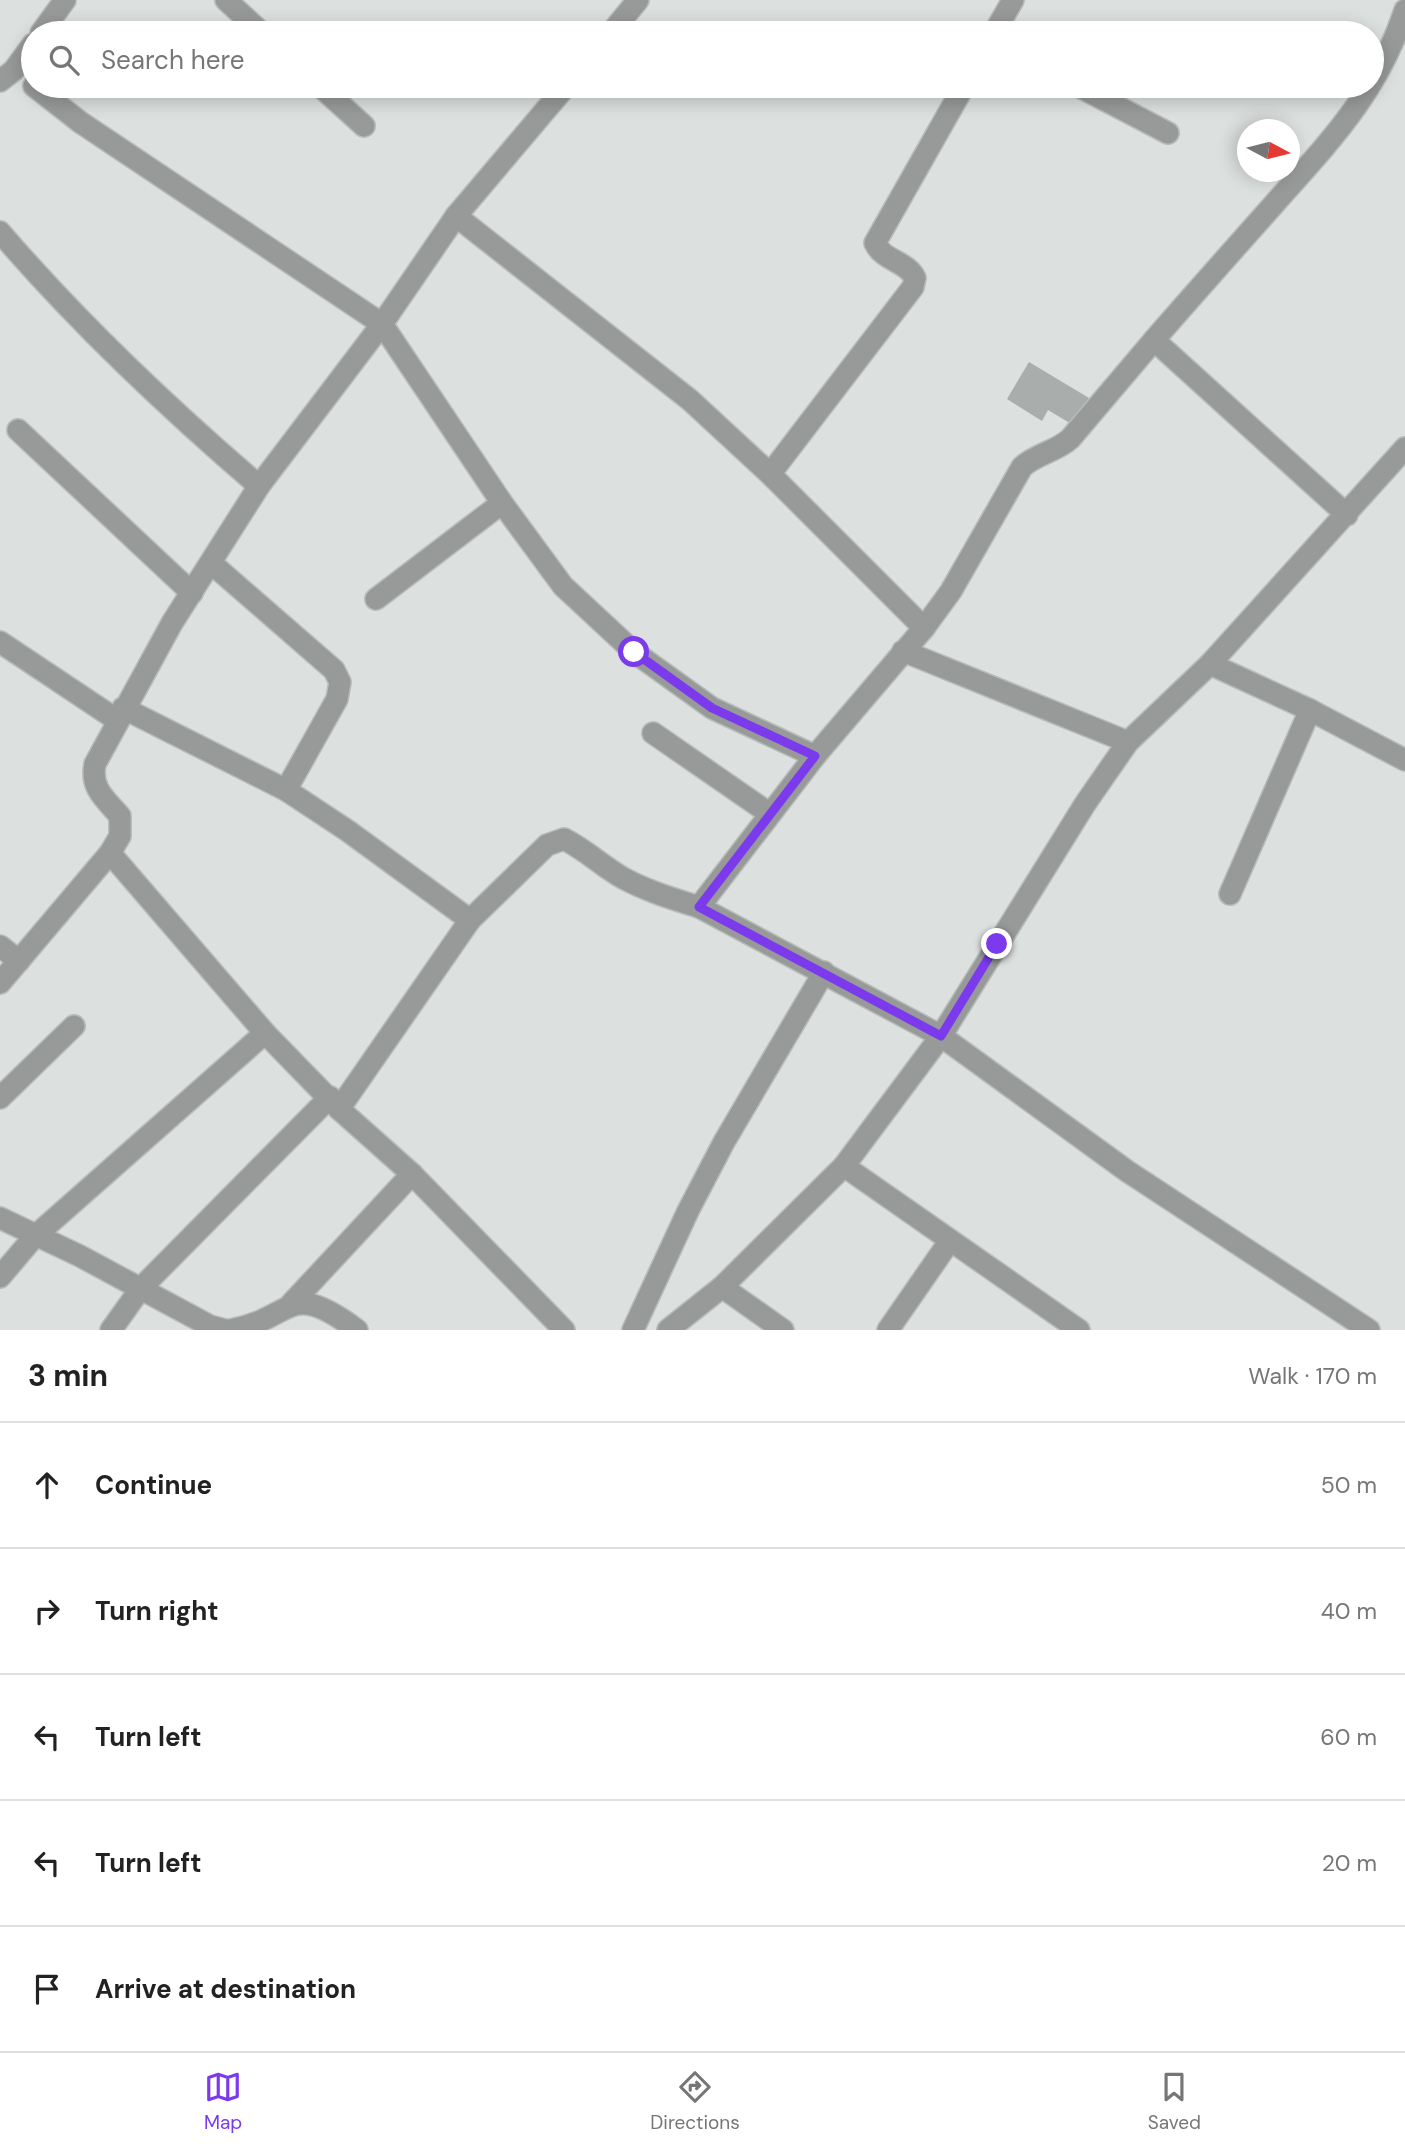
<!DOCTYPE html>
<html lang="en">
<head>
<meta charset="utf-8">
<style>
  :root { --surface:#fff; --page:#f6f6f6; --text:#222; --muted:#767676; --line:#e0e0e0; --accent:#7c3aed }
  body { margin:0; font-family:"DM Sans",sans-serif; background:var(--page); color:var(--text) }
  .compass { position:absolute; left:1237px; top:119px; width:63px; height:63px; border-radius:50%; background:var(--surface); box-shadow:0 4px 18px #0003; rotate:97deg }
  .stop { position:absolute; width:21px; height:21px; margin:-16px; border:5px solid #7c3aed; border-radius:50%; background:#fff }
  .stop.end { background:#7c3aed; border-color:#fff; box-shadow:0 2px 7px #0008 }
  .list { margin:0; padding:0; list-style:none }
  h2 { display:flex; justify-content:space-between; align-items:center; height:91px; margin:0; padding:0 28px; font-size:30px }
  h2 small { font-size:23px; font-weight:400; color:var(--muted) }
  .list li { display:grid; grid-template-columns:46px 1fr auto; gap:21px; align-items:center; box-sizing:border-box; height:126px; padding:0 28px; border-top:2px solid var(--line) }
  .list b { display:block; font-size:26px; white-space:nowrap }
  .list em { font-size:23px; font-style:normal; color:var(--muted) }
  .icon { flex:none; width:38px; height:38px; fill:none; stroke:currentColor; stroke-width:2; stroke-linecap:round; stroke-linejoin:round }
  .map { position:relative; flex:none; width:1405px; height:1330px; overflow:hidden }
  .search { position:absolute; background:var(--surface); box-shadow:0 4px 18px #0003; left:21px; right:21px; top:21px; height:77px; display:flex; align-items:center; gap:18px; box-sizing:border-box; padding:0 24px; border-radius:38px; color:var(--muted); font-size:26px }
  .sheet { height:721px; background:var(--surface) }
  nav { display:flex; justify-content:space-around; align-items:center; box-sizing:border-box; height:98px; border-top:2px solid var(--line); background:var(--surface); font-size:19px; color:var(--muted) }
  nav a { display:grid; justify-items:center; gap:4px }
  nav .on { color:var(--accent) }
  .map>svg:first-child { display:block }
  .building { fill:#a9adab }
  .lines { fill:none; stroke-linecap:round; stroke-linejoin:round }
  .street-casing { stroke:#b7bbb9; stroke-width:24 }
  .street { stroke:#989a99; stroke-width:21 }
  .route { stroke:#7c3aed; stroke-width:9 }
</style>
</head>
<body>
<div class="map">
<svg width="1405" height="1330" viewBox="0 0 1405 1330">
  <rect width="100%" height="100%" fill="#dce0de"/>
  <!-- building -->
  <path class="building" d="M1029,362L1089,398L1073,425L1048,410L1042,421L1007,399Z"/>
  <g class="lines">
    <!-- street casing -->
    <g class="street-casing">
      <g id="street">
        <path d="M226,0L262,33"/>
        <path d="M41,33L65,0"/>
        <path d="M611,33L638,0"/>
        <path d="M994,33L1013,0"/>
        <path d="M0,81L14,70L33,44"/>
        <path d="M34,86L80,122L382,324L502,503L563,586L634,652L712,708L815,756"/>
        <path d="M320,86L364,126"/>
        <path d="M1078,86L1168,133"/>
        <path d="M456,216L690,400L770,474L924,628"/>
        <path d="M0,232C79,324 167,407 259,486"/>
        <path d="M18,430L192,593"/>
        <path d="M770,474L913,287L915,278C907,261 883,261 875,243L964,86"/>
        <path d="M1347,515L1154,340C1194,294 1235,248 1275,203C1331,140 1378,92 1405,10"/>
        <path d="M211,563L334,670L340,682L337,699L286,790"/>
        <path d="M376,599L502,503"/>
        <path d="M0,642L117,720"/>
        <path d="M903,651L1128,742"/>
        <path d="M1210,664L1310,710L1405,760"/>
        <path d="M123,708L286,790L348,831L470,920"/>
        <path d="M653,733L770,814"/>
        <path d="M110,853L265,1033L339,1109L412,1174L564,1330"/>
        <path d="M1230,894L1310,710"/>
        <path d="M699,907L815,756L924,628L951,591L1022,467C1036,454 1055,452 1070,439L1154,340"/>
        <path d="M0,946L19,961"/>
        <path d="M0,983L110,853L120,836V816C105,799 90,788 95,764L172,623L259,486L382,324L456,216L566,86"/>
        <path d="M0,1098L74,1026"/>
        <path d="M339,1109L470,920L547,845L564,839C586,850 602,866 623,878C647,891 673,899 699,907L941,1036L1127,1171L1369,1330"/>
        <path d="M844,1166L1079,1330"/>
        <path d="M0,1218L80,1256L210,1326L225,1330"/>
        <path d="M0,1277L34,1237L265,1033"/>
        <path d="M722,1287L783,1330"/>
        <path d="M291,1304L412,1174"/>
        <path d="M111,1330L141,1288L330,1097"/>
        <path d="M230,1330C295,1319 286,1277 357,1330"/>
        <path d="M633,1330L688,1211L724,1142L824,972"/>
        <path d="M668,1330L722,1287L844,1166L941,1036L1085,804L1128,742L1210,664L1405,448"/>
        <path d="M888,1330L949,1242"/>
      </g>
    </g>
    <!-- street -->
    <use href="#street" class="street"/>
  </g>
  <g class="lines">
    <!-- route -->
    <path class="route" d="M634,652L712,708L815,756L699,907L941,1036L997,944"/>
  </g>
</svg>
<svg class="compass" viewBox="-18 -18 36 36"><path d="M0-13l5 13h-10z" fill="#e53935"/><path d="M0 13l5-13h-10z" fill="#767676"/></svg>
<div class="stop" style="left:634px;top:652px"></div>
<div class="stop end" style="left:997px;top:944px"></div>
<div class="search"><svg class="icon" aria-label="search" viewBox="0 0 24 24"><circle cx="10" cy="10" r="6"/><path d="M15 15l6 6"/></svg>Search here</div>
</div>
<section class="sheet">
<h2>3 min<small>Walk · 170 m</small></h2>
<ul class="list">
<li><svg class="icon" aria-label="ahead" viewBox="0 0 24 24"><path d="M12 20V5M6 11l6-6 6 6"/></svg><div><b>Continue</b></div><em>50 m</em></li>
<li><svg class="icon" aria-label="right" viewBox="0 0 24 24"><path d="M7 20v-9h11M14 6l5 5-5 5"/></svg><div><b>Turn right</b></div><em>40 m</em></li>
<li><svg class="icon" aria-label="left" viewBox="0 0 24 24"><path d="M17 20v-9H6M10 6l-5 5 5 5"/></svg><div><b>Turn left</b></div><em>60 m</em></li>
<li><svg class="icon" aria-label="left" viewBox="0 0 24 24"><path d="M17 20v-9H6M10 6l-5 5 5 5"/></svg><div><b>Turn left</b></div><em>20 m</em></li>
<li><svg class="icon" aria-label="arrive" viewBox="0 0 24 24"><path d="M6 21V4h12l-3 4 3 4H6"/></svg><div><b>Arrive at destination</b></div></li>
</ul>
</section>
<nav>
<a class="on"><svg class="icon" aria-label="map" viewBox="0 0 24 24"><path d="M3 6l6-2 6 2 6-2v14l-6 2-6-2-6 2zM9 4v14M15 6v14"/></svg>Map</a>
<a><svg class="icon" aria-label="directions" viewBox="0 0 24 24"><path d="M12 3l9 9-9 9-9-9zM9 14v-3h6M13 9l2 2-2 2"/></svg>Directions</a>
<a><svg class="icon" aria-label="saved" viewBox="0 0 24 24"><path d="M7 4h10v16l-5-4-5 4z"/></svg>Saved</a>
</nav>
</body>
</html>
